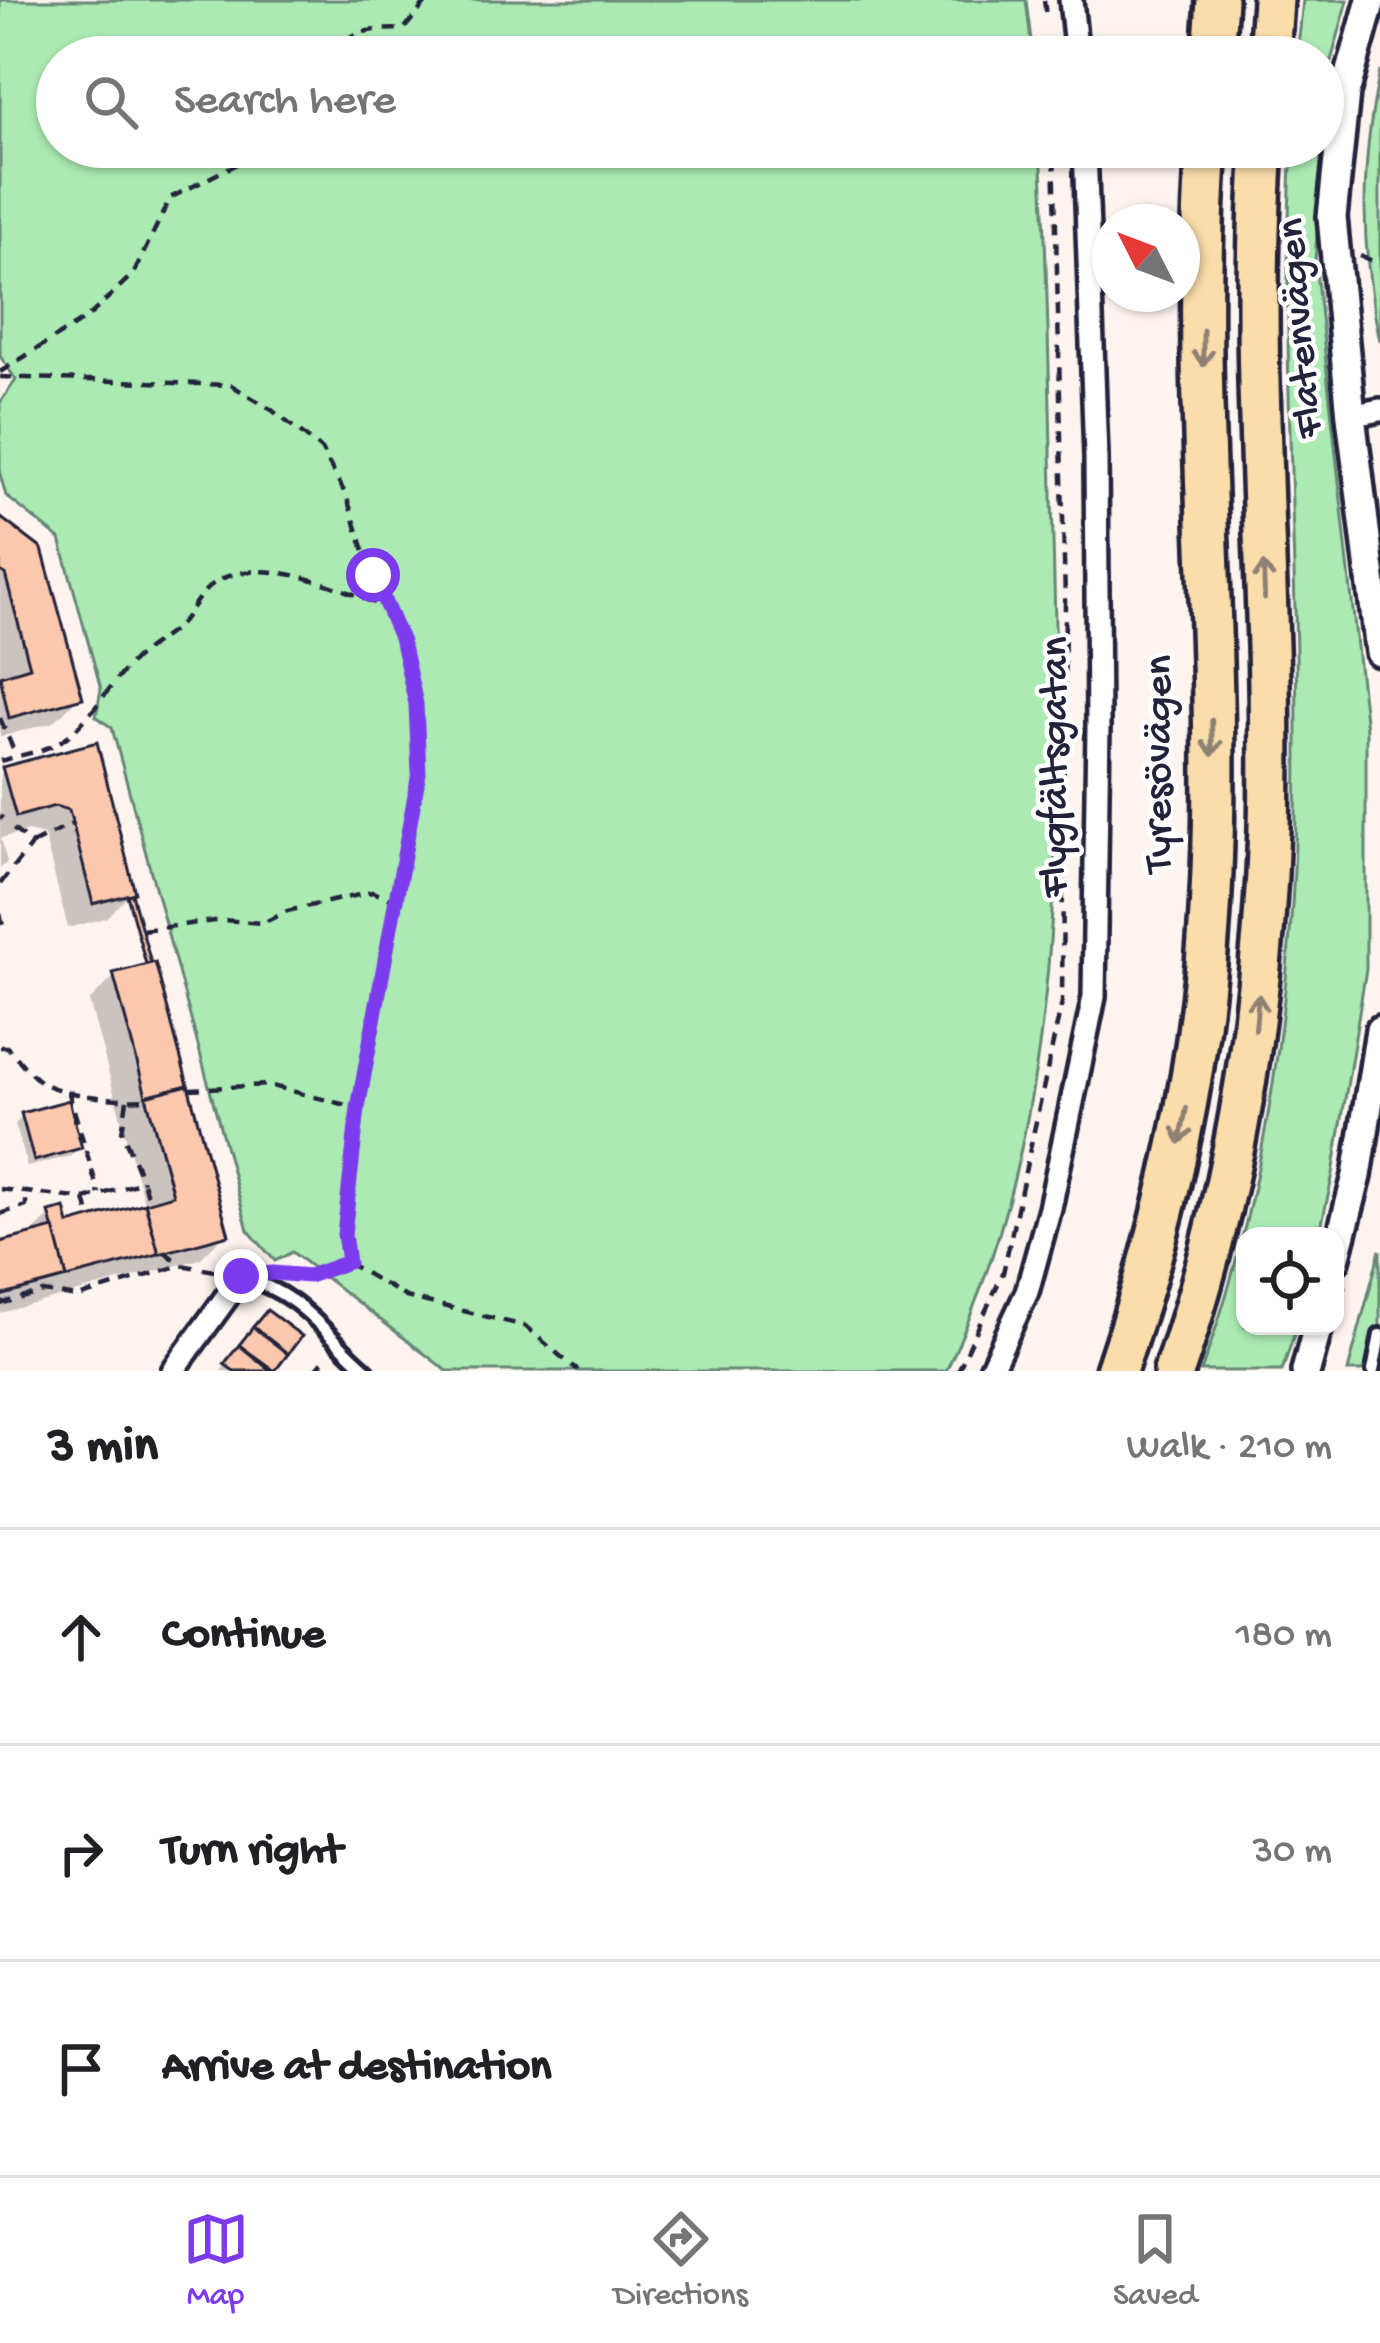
<!DOCTYPE html>
<html lang="en">
<head>
<meta charset="utf-8">
<style>
  :root { --surface:#fff; --page:#f6f6f6; --text:#202124; --muted:#757577; --line:#e0e0e0; --accent:#7c3aed }
  body { margin:0; font-family:"Gochi Hand",sans-serif; background:var(--page); color:var(--text) }
  .controls { position:absolute; right:36px; bottom:36px; display:grid; overflow:hidden; border-radius:24px; box-shadow:0 3px 9px #0004 }
  .controls button { width:108px; height:108px; display:grid; place-items:center; padding:0; border:0; border-bottom:3px solid var(--line); background:var(--surface); color:var(--text); font:60px sans-serif }
  .compass { position:absolute; left:1092px; top:204px; width:108px; height:108px; border-radius:50%; background:var(--surface); box-shadow:0 3px 9px #0004; rotate:312deg }
  .stop { position:absolute; width:36px; height:36px; margin:-27px; border:9px solid #7c3aed; border-radius:50%; background:#fff }
  .stop.end { background:#7c3aed; border-color:#fff; box-shadow:0 3px 12px #0008 }
  .list { margin:0; padding:0; list-style:none }
  h2 { display:flex; justify-content:space-between; align-items:center; height:156px; margin:0; padding:0 48px; font-size:51px }
  h2 small { font-size:39px; font-weight:400; color:var(--muted) }
  .list li { display:grid; grid-template-columns:78px 1fr auto; gap:36px; align-items:center; box-sizing:border-box; height:216px; padding:0 48px; border-top:3px solid var(--line) }
  .list b { display:block; font-size:45px; white-space:nowrap }
  .list em { font-size:39px; font-style:normal; color:var(--muted) }
  .icon { flex:none; width:66px; height:66px; fill:none; stroke:currentColor; stroke-width:2; stroke-linecap:round; stroke-linejoin:round }
  .map { position:relative; flex:none; width:1380px; height:1371px; overflow:hidden }
  .search { position:absolute; background:var(--surface); box-shadow:0 3px 9px #0004; left:36px; right:36px; top:36px; height:132px; display:flex; align-items:center; gap:30px; box-sizing:border-box; padding:0 42px; border-radius:66px; color:var(--muted); font-size:45px }
  .sheet { height:804px; background:var(--surface) }
  nav { display:flex; justify-content:space-around; align-items:center; box-sizing:border-box; height:168px; border-top:3px solid var(--line); background:var(--surface); font-size:33px; color:var(--muted) }
  nav a { display:grid; justify-items:center; gap:6px }
  nav .on { color:var(--accent) }
  .map>svg:first-child { display:block }
  .green { fill:#abebb3; stroke:#668677; stroke-width:3 }
  .shadow { fill:#0003 }
  .building { fill:#fcc8ad; stroke:#22223b; stroke-width:3 }
  .lines { fill:none; stroke-linecap:round; stroke-linejoin:round }
  .service-casing { stroke:#22223b; stroke-width:20 }
  .minor-casing { stroke:#22223b; stroke-width:30 }
  .tertiary-casing { stroke:#22223b; stroke-width:36 }
  .motorway-casing { stroke:#22223b; stroke-width:48 }
  .path { stroke:#22223b; stroke-width:4.5; stroke-dasharray:12 9; stroke-linecap:butt }
  .service { stroke:#fff; stroke-width:10 }
  .minor { stroke:#fff; stroke-width:21 }
  .tertiary { stroke:#fff; stroke-width:27 }
  .motorway { stroke:#fbddab; stroke-width:39 }
  .oneway { stroke:#8e8073 }
  .route { stroke:#7c3aed; stroke-width:15 }
  .labels { text-anchor:middle; dominant-baseline:central; stroke-width:9; stroke-linejoin:round; paint-order:stroke }
  .street-label { font-size:42px; fill:#22223b; stroke:#fff }
</style>
</head>
<body>
<div class="map">
<svg width="1380" height="1371" viewBox="0 0 1380 1371">
  <rect width="100%" height="100%" fill="#fef4ef"/>
  <filter id="ink" filterUnits="userSpaceOnUse"><feTurbulence type="fractalNoise" baseFrequency=".00833" numOctaves="2"/><feDisplacementMap in="SourceGraphic" scale="24" xChannelSelector="R" yChannelSelector="G"/><feConvolveMatrix kernelMatrix="1 2 1 2 8 2 1 2 1" color-interpolation-filters="sRGB"/></filter>
  <g filter="url(#ink)">
    <!-- green -->
    <g class="green">
      <path d="M0,0H1026L1033,57H57V147H1041C1048,277 1050,408 1053,539C1060,816 1069,1116 946,1371H447L292,1252L275,1261L248,1230L112,728L96,716L101,689L60,539L6,496L0,474V403L16,380L0,356Z"/>
      <path d="M1303,0H1348L1329,68L1323,147V57H1297Z"/>
      <path d="M1380,71V341C1360,249 1360,164 1380,71Z"/>
      <path d="M1292,147H1323L1315,262L1366,729V969L1333,1174L1319,1236H1245V1326H1297L1282,1371H1201C1273,1176 1296,962 1297,755C1298,552 1280,350 1292,147Z"/>
      <path d="M1380,1250V1371H1348Z"/>
    </g>
    <!-- shadow -->
    <g class="shadow">
      <path d="M0,521L79,697L54,722L0,737Z"/>
      <path d="M95,745L132,892L106,918L68,928L44,835L28,831L1,838L7,862L0,869V774Z"/>
      <path d="M115,976L225,1234L200,1259L0,1313V1246L27,1238L51,1215L67,1228L145,1206L89,1001Z"/>
      <path d="M23,1116L79,1147L71,1156L27,1167L15,1124Z"/>
      <path d="M259,1322L297,1337L271,1371H221Z"/>
    </g>
    <!-- building -->
    <g class="building">
      <path d="M0,517L42,549L83,698L9,718L0,676L30,667L5,574L0,571Z"/>
      <path d="M97,742L135,893L93,904L69,810L55,806L16,817L2,767Z"/>
      <path d="M132,894L151,963L146,964L127,895Z"/>
      <path d="M155,962L188,1085L146,1096L113,973Z"/>
      <path d="M188,1085L229,1235L159,1254L145,1203L173,1195L146,1096Z"/>
      <path d="M69,1100L82,1148L34,1161L21,1113Z"/>
      <path d="M145,1203L159,1254L67,1278L49,1212L65,1208L69,1224Z"/>
      <path d="M54,1228L67,1278L0,1296V1242Z"/>
      <path d="M267,1310L302,1336L288,1354L253,1327Z"/>
      <path d="M253,1327L288,1354L275,1371L239,1345Z"/>
      <path d="M239,1345L271,1371H234L224,1364Z"/>
    </g>
    <g class="lines">
      <!-- service casing -->
      <g class="service-casing">
        <g id="service">
          <path d="M241,1277C303,1294 321,1331 368,1371"/>
          <path d="M1373,1371L1380,1335"/>
        </g>
      </g>
      <!-- minor casing -->
      <g class="minor-casing">
        <g id="minor">
          <path d="M1071,0L1077,57"/>
          <path d="M1351,416L1380,410"/>
          <path d="M173,1371L241,1277"/>
          <path d="M990,1371L1027,1292L1050,1208L1094,997L1098,726L1096,457L1085,147"/>
        </g>
      </g>
      <!-- tertiary casing -->
      <g class="tertiary-casing">
        <g id="tertiary">
          <path d="M1371,0L1345,93L1332,217L1351,416L1380,652"/>
          <path d="M1335,1260L1357,1176L1380,1030"/>
          <path d="M1306,1371L1318,1326"/>
        </g>
      </g>
      <!-- motorway casing -->
      <g class="motorway-casing">
        <g id="motorway">
          <path d="M1213,57L1217,0"/>
          <path d="M1269,57L1273,0"/>
          <path d="M1116,1371C1161,1238 1193,1104 1206,964C1231,693 1187,419 1207,147"/>
          <path d="M1174,1371C1235,1194 1263,1014 1269,828C1275,601 1247,374 1263,147"/>
        </g>
      </g>
      <!-- path -->
      <g class="path">
        <path d="M1044,0L1046,16"/>
        <path d="M332,57C349,27 372,30 404,29L428,0"/>
        <path d="M1360,256L1380,264"/>
        <path d="M0,372L88,317L134,273L170,198L270,147"/>
        <path d="M0,377L231,385L272,410L321,449L346,495L372,575L402,642L416,704L419,773L358,1108L344,1234L348,1263"/>
        <path d="M0,718L16,756"/>
        <path d="M0,761C19,755 44,752 61,741C88,723 106,690 128,666C142,650 162,640 178,626C191,613 197,595 213,584C257,552 344,588 387,609"/>
        <path d="M0,816L3,819"/>
        <path d="M32,844L72,824"/>
        <path d="M0,884L32,844L8,825"/>
        <path d="M0,913L3,926L0,929"/>
        <path d="M142,930L222,920L263,923L287,911L372,892L397,901"/>
        <path d="M0,1047H7C18,1058 29,1074 41,1082C63,1096 122,1101 147,1099"/>
        <path d="M189,1089L268,1085L358,1108"/>
        <path d="M68,1090L99,1194"/>
        <path d="M127,1100L122,1132L143,1182"/>
        <path d="M0,1189L85,1199L143,1182L149,1202"/>
        <path d="M85,1199L90,1218"/>
        <path d="M0,1214L26,1206V1193"/>
        <path d="M165,1252L179,1263"/>
        <path d="M286,1274L309,1276L348,1263L406,1297L525,1326L578,1371"/>
        <path d="M0,1304L43,1292L78,1297L181,1265L215,1271"/>
        <path d="M1338,1310L1345,1286"/>
        <path d="M315,1371L326,1357"/>
        <path d="M958,1371L1003,1273L1062,1002L1065,601L1054,147"/>
      </g>
      <!-- service -->
      <use href="#service" class="service"/>
      <!-- minor -->
      <use href="#minor" class="minor"/>
      <!-- tertiary -->
      <use href="#tertiary" class="tertiary"/>
      <!-- motorway -->
      <use href="#motorway" class="motorway"/>
    </g>
    <!-- one-way arrows -->
    <defs><path id="oneway-shaft" d="M-6 0H5M1.5-3L5.5 0L1.5 3" fill="none" stroke-width="1.6" stroke-linecap="round" stroke-linejoin="round" transform="scale(3)"/></defs>
    <g class="oneway">
      <use href="#oneway-shaft" transform="translate(1203 348) rotate(90)"/>
      <use href="#oneway-shaft" transform="translate(1264 581) rotate(-92)"/>
      <use href="#oneway-shaft" transform="translate(1212 738) rotate(89)"/>
      <use href="#oneway-shaft" transform="translate(1257 1012) rotate(-85)"/>
      <use href="#oneway-shaft" transform="translate(1183 1126) rotate(101)"/>
    </g>
  </g>
  <g class="lines" filter="url(#ink)">
    <!-- route -->
    <path class="route" d="M241,1276L273,1273L309,1276L348,1262L344,1234L358,1108L419,773L416,704L402,642L373,575"/>
  </g>
  <g class="labels">
    <!-- street labels -->
    <g class="street-label">
      <text transform="translate(1303 328) rotate(-95)">Flatenvägen</text>
      <text transform="translate(1161 764) rotate(-90)">Tyresövägen</text>
      <text transform="translate(1057 767) rotate(-90)">Flygfältsgatan</text>
    </g>
  </g>
</svg>
<div class="controls">
<button><svg class="icon" aria-label="locate" viewBox="0 0 24 24"><circle cx="12" cy="12" r="6"/><path d="M12 2v4M12 18v4M2 12h4M18 12h4"/></svg></button>
</div>
<svg class="compass" viewBox="-18 -18 36 36"><path d="M0-13l5 13h-10z" fill="#e53935"/><path d="M0 13l5-13h-10z" fill="#757577"/></svg>
<div class="stop" style="left:373px;top:575px"></div>
<div class="stop end" style="left:241px;top:1276px"></div>
<div class="search"><svg class="icon" aria-label="search" viewBox="0 0 24 24"><circle cx="10" cy="10" r="6"/><path d="M15 15l6 6"/></svg>Search here</div>
</div>
<section class="sheet">
<h2>3 min<small>Walk · 210 m</small></h2>
<ul class="list">
<li><svg class="icon" aria-label="ahead" viewBox="0 0 24 24"><path d="M12 20V5M6 11l6-6 6 6"/></svg><div><b>Continue</b></div><em>180 m</em></li>
<li><svg class="icon" aria-label="right" viewBox="0 0 24 24"><path d="M7 20v-9h11M14 6l5 5-5 5"/></svg><div><b>Turn right</b></div><em>30 m</em></li>
<li><svg class="icon" aria-label="arrive" viewBox="0 0 24 24"><path d="M6 21V4h12l-3 4 3 4H6"/></svg><div><b>Arrive at destination</b></div></li>
</ul>
</section>
<nav>
<a class="on"><svg class="icon" aria-label="map" viewBox="0 0 24 24"><path d="M3 6l6-2 6 2 6-2v14l-6 2-6-2-6 2zM9 4v14M15 6v14"/></svg>Map</a>
<a><svg class="icon" aria-label="directions" viewBox="0 0 24 24"><path d="M12 3l9 9-9 9-9-9zM9 14v-3h6M13 9l2 2-2 2"/></svg>Directions</a>
<a><svg class="icon" aria-label="saved" viewBox="0 0 24 24"><path d="M7 4h10v16l-5-4-5 4z"/></svg>Saved</a>
</nav>
</body>
</html>
